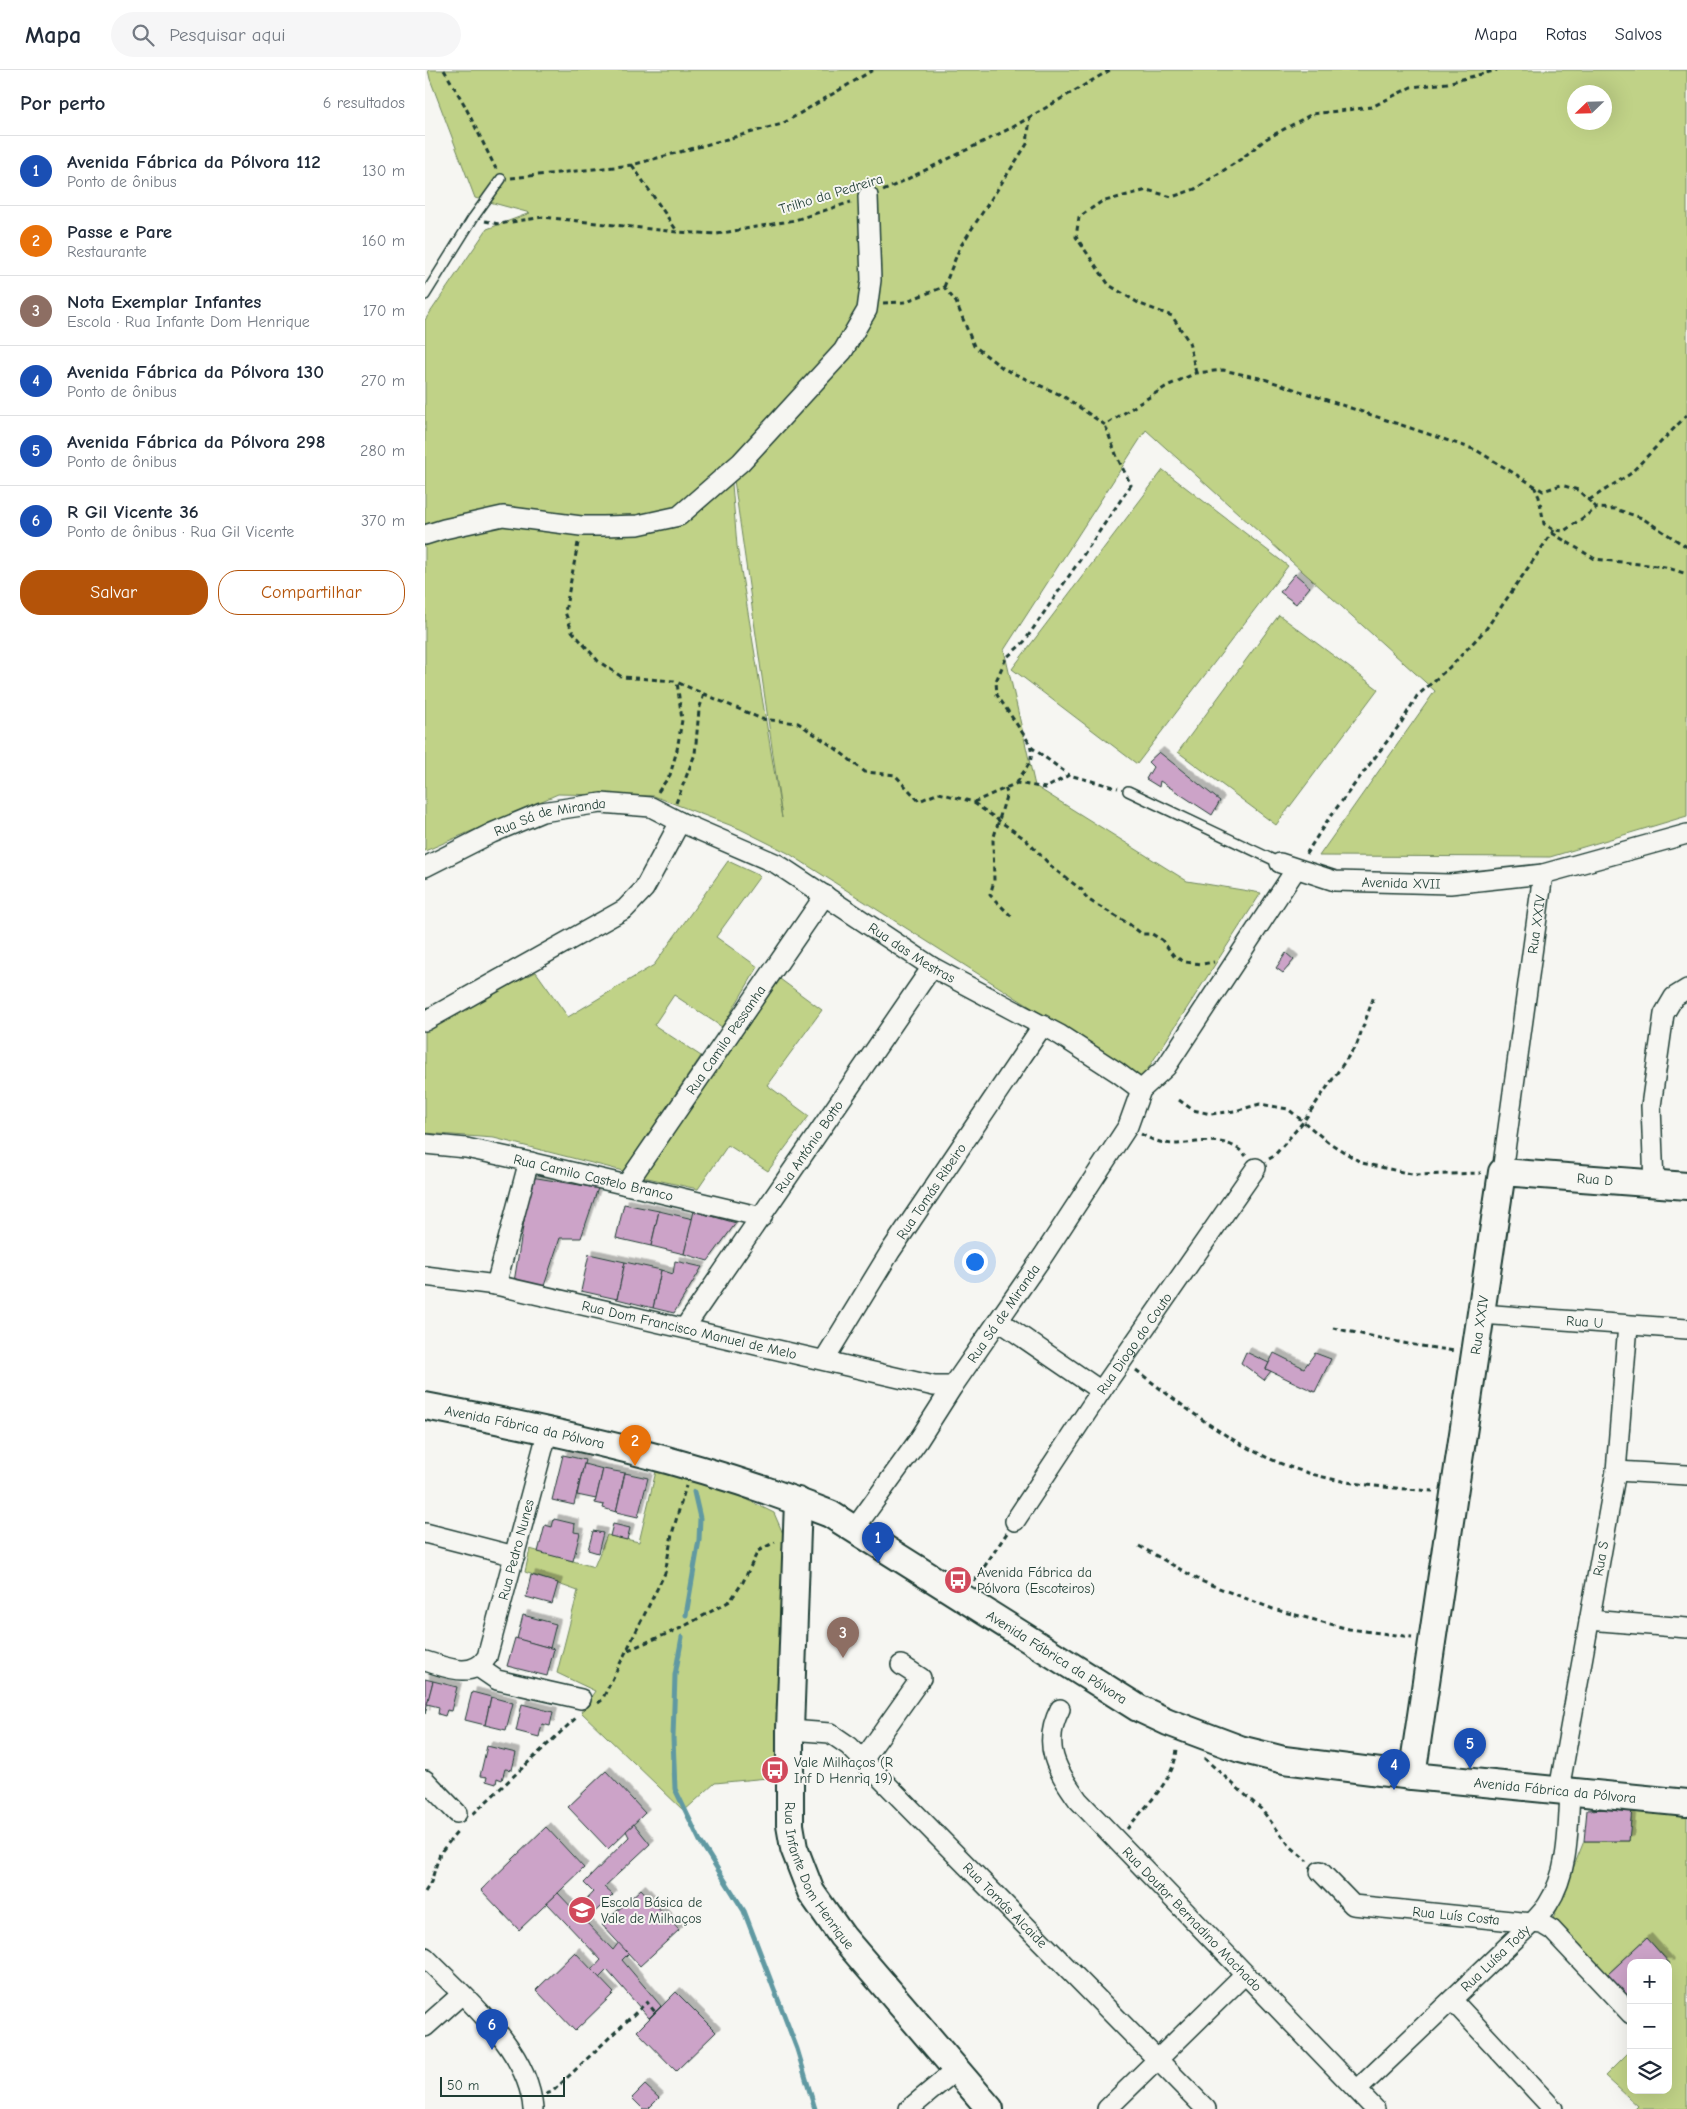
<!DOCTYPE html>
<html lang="pt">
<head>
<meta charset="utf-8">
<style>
  :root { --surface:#fff; --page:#f6f6f7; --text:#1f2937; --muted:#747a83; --line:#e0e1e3; --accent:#b45309 }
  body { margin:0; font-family:"Comic Neue",sans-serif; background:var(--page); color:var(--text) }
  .controls { position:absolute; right:15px; bottom:15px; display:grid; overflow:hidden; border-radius:10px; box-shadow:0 5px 20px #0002 }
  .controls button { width:45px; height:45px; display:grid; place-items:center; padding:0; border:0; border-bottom:1px solid var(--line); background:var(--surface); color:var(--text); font:25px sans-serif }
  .compass { position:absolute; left:1142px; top:15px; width:45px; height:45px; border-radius:50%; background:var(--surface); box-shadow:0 5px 20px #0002; rotate:247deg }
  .scale { position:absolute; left:15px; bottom:12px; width:125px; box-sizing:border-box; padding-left:5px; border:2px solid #1f3d34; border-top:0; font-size:14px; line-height:18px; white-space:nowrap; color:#1f3d34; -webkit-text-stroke:4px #f6f6f2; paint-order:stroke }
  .you { position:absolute; left:549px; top:1191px; width:18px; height:18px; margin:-12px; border:4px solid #fff; border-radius:50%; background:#1a73e8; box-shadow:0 0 0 8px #1a73e833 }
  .badge { display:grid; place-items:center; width:32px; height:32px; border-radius:50%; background:var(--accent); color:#fff; font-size:16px; font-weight:700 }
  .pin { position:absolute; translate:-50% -41px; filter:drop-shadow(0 1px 2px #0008) }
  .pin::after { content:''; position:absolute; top:26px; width:18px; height:15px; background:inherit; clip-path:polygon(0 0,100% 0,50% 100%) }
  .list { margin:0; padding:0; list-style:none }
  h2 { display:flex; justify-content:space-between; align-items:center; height:65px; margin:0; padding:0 20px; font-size:21px }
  h2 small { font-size:16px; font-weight:400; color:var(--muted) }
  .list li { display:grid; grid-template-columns:32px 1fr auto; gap:15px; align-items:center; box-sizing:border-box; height:70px; padding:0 20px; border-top:1px solid var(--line) }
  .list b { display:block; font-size:19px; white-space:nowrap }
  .list p { margin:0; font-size:16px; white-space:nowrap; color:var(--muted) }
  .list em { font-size:16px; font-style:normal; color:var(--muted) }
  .actions { display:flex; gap:10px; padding:15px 20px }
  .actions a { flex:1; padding:11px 0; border:1px solid var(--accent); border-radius:20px; text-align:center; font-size:18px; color:var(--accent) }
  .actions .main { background:var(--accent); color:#fff }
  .icon { flex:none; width:28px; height:28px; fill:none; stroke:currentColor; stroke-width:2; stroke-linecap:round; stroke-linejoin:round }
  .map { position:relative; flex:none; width:1262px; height:2039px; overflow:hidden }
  header { display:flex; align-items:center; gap:30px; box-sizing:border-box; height:70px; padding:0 25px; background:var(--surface); border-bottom:1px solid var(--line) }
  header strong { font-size:24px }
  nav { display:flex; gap:28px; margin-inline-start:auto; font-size:18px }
  .search { width:350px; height:45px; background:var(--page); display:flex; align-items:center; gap:12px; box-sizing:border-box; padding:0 18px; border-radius:28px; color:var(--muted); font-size:19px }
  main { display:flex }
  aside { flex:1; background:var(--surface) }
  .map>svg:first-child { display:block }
  .green { fill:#c0d287; stroke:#70885e; fill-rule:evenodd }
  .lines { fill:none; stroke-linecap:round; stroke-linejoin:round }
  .stream { stroke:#6099a2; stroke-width:5 }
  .building { fill:#cca3c8; stroke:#1f3d34; filter:url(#shadow) }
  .lane-casing { stroke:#1f3d34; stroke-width:12 }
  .street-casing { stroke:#1f3d34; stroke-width:22 }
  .secondary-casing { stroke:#1f3d34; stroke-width:30 }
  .path { stroke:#1f3d34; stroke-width:3; stroke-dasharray:5 4; stroke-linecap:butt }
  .lane { stroke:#f6f6f2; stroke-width:9 }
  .street { stroke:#f6f6f2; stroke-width:19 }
  .secondary { stroke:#f6f6f2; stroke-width:26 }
  .labels { text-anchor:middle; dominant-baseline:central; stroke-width:4; stroke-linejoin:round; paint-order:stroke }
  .street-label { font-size:14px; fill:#1f3d34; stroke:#f6f6f2 }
  .poi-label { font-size:14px; fill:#1f3d34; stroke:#f6f6f2; text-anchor:start }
</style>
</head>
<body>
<header>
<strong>Mapa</strong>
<div class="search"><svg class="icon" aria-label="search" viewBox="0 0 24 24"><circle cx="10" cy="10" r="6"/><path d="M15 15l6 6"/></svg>Pesquisar aqui</div>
<nav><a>Mapa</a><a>Rotas</a><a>Salvos</a></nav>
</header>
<main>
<aside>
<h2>Por perto<small>6 resultados</small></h2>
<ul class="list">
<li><span class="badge" style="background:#1a4fb4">1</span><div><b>Avenida Fábrica da Pólvora 112</b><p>Ponto de ônibus</p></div><em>130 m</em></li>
<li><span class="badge" style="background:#e8710a">2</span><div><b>Passe e Pare</b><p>Restaurante</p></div><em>160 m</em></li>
<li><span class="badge" style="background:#8d6e63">3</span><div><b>Nota Exemplar Infantes</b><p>Escola · Rua Infante Dom Henrique</p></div><em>170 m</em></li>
<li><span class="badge" style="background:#1a4fb4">4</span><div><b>Avenida Fábrica da Pólvora 130</b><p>Ponto de ônibus</p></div><em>270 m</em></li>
<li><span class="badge" style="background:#1a4fb4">5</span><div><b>Avenida Fábrica da Pólvora 298</b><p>Ponto de ônibus</p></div><em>280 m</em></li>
<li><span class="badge" style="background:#1a4fb4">6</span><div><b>R Gil Vicente 36</b><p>Ponto de ônibus · Rua Gil Vicente</p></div><em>370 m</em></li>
</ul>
<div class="actions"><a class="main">Salvar</a><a>Compartilhar</a></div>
</aside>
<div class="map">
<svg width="1262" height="2039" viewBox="0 0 1262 2039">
  <defs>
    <filter id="shadow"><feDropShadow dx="4.5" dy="-4.5" stdDeviation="0" flood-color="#0004"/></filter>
  </defs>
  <rect width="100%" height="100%" fill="#f6f6f2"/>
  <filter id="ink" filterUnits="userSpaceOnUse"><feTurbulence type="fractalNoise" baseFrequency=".02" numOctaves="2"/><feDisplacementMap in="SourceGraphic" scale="10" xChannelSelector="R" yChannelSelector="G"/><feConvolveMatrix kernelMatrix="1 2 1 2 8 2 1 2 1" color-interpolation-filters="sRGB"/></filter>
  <g filter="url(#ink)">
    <!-- green -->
    <g class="green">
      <path d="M3,0H1262V746L1125,787L894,786L1010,621L721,360L579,580L610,716L762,811L836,823L717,1008L363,783L315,759L229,726L133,724L0,781V250L62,159L105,143L50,128L5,9ZM1150,22H1180V52H1150ZM305,389H306L357,748L312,476Z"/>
      <path d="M738,400L863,496L712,694L587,599Z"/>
      <path d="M854,545L953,619L851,755L753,682Z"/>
      <path d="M303,791L335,806L291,867L333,897L297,957L249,925L229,955L276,986L198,1101L69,1068L0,1063V958L111,902L143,947L229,895Z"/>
      <path d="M355,909L397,940L342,1015L384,1046L343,1101L303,1075L273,1119L218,1107Z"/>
      <path d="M232,1397L315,1426L349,1443L359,1466L353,1707L290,1713L259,1741L156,1642L170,1621L132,1603L153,1521L100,1502L105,1479L169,1497L182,1465L214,1472Z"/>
      <path d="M1207,1738L1262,1743V2039H1210L1213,2036L1180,2006L1206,1980V2020H1243V1895L1245,1893L1222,1868L1182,1905L1128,1849L1159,1771H1204Z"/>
    </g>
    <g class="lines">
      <!-- stream -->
      <g class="stream">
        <path d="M261,1545L274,1470L275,1448L269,1422"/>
        <path d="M257,1567L250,1605L248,1668L250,1719L275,1771L319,1841L372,1979L390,2039"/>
      </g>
    </g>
    <!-- building -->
    <g class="building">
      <path d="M870,504L885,517L871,534L855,522Z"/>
      <path d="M734,682L795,731L787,745L735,711L734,717L721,709L728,697L723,692Z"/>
      <path d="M861,883L869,890L858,903L851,898Z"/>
      <path d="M106,1107L173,1118L156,1168H135L119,1216L89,1212Z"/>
      <path d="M199,1134L234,1141L226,1176L191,1168Z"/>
      <path d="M234,1141L268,1149L259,1184L226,1176Z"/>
      <path d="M269,1141L311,1153L283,1191L259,1184Z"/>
      <path d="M164,1184L200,1192L192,1229L156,1221Z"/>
      <path d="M250,1191L277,1197L249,1243L228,1238L236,1200L248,1204Z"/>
      <path d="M200,1192L236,1200L228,1238L192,1229Z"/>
      <path d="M821,1282L844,1293L841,1299L846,1301L839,1310L816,1293Z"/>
      <path d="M849,1283L879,1298L890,1283L906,1289L890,1322L841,1299Z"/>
      <path d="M138,1385L160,1390L149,1435L127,1430Z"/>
      <path d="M159,1394L178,1399L171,1429L152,1425Z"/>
      <path d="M178,1399L200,1403L191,1442L178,1438L179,1435L170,1433Z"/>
      <path d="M200,1403L223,1408L213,1447L191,1442Z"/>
      <path d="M129,1449L150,1454L149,1462L155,1463L148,1491L113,1482L120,1455L127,1457Z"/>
      <path d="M188,1454L205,1458L202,1470L185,1466Z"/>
      <path d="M168,1461L178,1463L173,1483L163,1480Z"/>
      <path d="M106,1505L133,1513L127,1534L101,1527Z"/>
      <path d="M98,1545L131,1554L125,1578L92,1569Z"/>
      <path d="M90,1568L129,1579L122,1606L82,1596Z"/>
      <path d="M0,1609L8,1611L0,1644Z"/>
      <path d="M8,1611L32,1617L26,1641L22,1640L20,1646L13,1644L14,1637L2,1634Z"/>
      <path d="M47,1622L66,1627L60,1655L40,1650Z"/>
      <path d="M66,1627L88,1633L81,1660L60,1655Z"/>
      <path d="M97,1634L128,1642L125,1656L117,1654L114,1667L91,1661Z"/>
      <path d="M62,1676L91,1683L87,1700L80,1699L77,1710L72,1708L71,1714L61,1711L62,1707L55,1706Z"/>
      <path d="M181,1701L220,1743L183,1779L143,1737Z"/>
      <path d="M1207,1738L1204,1771H1159L1162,1740Z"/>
      <path d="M209,1754L225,1774L179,1817L188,1825L160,1851L188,1880L194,1872L204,1883L197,1890L236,1936L224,1948L182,1900L174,1908L167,1900L176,1890L122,1833L133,1823L150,1841L168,1822L159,1813L204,1767L201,1761Z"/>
      <path d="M121,1757L159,1798L94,1860L56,1820Z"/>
      <path d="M216,1819L254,1860L215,1896L177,1855Z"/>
      <path d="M1222,1868L1245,1894L1243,1895V1893H1206V1928L1204,1930L1182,1905Z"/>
      <path d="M150,1882L189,1923L150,1961L111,1920Z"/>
      <path d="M251,1922L291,1962L251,2001L212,1961Z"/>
      <path d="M220,2015L234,2028L223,2039H218L207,2028Z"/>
    </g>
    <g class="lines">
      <!-- lane casing -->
      <g class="lane-casing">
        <g id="lane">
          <path d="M0,225L48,148L76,109"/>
          <path d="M703,721L855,793"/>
        </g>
      </g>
      <!-- street casing -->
      <g class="street-casing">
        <g id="street">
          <path d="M0,465L19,459L78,446L156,456H178L213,455L254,446L316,392L418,281L442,240L446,210L443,126"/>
          <path id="s1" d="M855,793L910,811L1025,814L1118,804L1262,764"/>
          <path id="s2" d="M0,797L67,763L117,742L176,733L226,737L255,752L352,794L507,897L635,965L692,1002L716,1020"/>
          <path d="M0,951L200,839L219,819L255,752"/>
          <path id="s3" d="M0,1074L41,1078L83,1087L337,1147"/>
          <path id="s4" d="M1077,1102L1118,804"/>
          <path d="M1229,1114L1226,1036L1239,944L1249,927L1262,919"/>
          <path id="s5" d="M201,1115L400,825"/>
          <path id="s6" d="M0,1206L71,1215L509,1316H528"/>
          <path d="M71,1215L101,1102L106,1092"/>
          <path id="s7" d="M1056,1244L1262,1259"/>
          <path d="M574,1251L676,1321"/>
          <path id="s8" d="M260,1257L507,897"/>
          <path id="s9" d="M399,1290L465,1182L618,955"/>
          <path d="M1191,1401L1262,1405"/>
          <path id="s10" d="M590,1451L676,1321L831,1098"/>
          <path id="s11" d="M430,1458L493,1371L528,1316L618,1186L703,1056L716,1020L741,997L871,799"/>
          <path d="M0,1463L90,1486"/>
          <path d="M1164,1550L1262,1558"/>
          <path id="s12" d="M0,1591C21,1597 47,1610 62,1587L123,1360"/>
          <path d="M53,1597L72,1610L156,1629"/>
          <path id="s13" d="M635,1639C616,1676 632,1700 653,1730L950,2039"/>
          <path id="s14" d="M365,1660L405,1663L424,1676L781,2039"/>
          <path d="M438,1690L496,1608L476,1595"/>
          <path d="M0,1710L32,1743"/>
          <path id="s15" d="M1134,1720L1191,1401L1203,1255"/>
          <path id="s16" d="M895,1801L928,1835L1117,1854L1127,1860L1206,1944"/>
          <path d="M0,1887C40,1928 104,1979 108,2039"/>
          <path d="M1027,1930L1128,2039"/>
          <path d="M0,1957L37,1924"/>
          <path id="s17" d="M932,2020L1108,1852C1113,1846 1119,1841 1123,1834C1144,1802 1143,1758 1145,1721"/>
          <path d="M484,2039L532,1999"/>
          <path d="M682,2039L820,1904"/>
        </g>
      </g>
      <!-- secondary casing -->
      <g class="secondary-casing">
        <g id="secondary">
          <path id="s18" d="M0,1336C137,1362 275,1392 405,1444L713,1638L743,1652L815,1679L859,1690L987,1706L1262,1733"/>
          <path id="s19" d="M373,1431L365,1660V1755L369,1778L386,1822L417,1866L565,2039"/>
          <path id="s20" d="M987,1706L1077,1102L1262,1116"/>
        </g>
      </g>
      <!-- path -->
      <g class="path">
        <path d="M19,0L39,34L71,99"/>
        <path d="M207,95L252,161"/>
        <path d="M86,108L207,95L357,54L448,0"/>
        <path d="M458,121L588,57L685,0"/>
        <path d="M60,151L74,154L118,147L252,162L292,164L370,150L426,132"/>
        <path d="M519,217L535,177L602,74L605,47"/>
        <path d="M458,233L479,232L519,217L531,232L549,276L579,299L638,326L680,355L742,316L771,303L798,300L839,309L1051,380L1118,421L1136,415L1153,420L1172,438L1190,439L1217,448L1262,477"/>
        <path d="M771,303L764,272L747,246L715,234L684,215L651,167L654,147L676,132L722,120L747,127L770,119L816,89L841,69L887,44L947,37L986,17L1022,13L1072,0"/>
        <path d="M1109,416L1114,427L1119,454L1129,460L1139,461L1172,438"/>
        <path d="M1164,430L1205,404L1262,345"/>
        <path d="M1127,463L1170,489L1240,497L1262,504"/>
        <path d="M153,473L140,542L147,561L173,591L197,607L249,611L337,649L373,653L410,678L440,702L470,705L494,731L514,723L549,732L592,713L621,718L644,705L693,718"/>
        <path d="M606,677L644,705"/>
        <path d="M592,713C600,696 610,695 605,674L572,625L571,611L581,588L599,572L706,415L692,387L680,355"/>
        <path d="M580,718L582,723L568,770L569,811L565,825L587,847"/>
        <path d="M233,722L245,705L252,680L257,650L252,612"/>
        <path d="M251,733L270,684L274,640L279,624"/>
        <path d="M549,733L600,769L629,799L657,820L662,829L704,854L717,864H727L737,870L749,886L760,892L777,894L789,892"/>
        <path d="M881,784L904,748L976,653L992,626L1027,595L1061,559L1129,460"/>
        <path d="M754,1030L768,1040L786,1044L810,1041L835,1034L863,1039L903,1072L937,1093L991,1105L1056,1103"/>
        <path d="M716,1064C727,1070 737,1074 750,1074C774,1073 802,1064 821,1086"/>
        <path d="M844,1089L849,1086L878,1052L932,974L949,926"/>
        <path d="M908,1258L983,1274L1030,1281"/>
        <path d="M711,1300C763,1340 816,1383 880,1402C922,1415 966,1418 1008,1421"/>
        <path d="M714,1476L776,1511L848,1539L924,1559L987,1567"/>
        <path d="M549,1512L582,1463"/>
        <path d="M203,1580L256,1558L305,1531L318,1512L333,1481L350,1472"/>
        <path d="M173,1633L177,1630L240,1503L247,1464L261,1416"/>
        <path d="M779,1688L836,1739L865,1776L882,1791"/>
        <path d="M48,1744L153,1646"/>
        <path d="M702,1759C721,1735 751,1709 752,1677"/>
        <path d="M0,1822L6,1812L15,1783L34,1760"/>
        <path d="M121,2024L127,2022L222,1932L230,1942"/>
      </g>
      <!-- lane -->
      <use href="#lane" class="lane"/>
      <!-- street -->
      <use href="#street" class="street"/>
      <!-- secondary -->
      <use href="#secondary" class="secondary"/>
    </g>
  </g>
  <!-- icons -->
  <defs>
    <g id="bus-disc" transform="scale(1.4375)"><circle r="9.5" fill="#d1495b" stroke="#f6f6f2"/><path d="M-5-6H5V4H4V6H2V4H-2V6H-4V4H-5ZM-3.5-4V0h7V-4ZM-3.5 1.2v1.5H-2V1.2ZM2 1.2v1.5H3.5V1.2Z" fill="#fff"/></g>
    <g id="school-disc" transform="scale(1.4375)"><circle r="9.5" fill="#d1495b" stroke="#f6f6f2"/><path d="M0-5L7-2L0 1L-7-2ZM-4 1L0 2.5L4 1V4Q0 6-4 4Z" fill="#fff"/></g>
  </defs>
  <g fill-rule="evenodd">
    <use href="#bus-disc" x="533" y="1510"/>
    <use href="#bus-disc" x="350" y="1700"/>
    <use href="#school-disc" x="157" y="1840"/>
  </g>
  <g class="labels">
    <!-- street labels -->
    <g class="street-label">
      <text transform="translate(406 124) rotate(-17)">Trilho da Pedreira</text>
      <text stroke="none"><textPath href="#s2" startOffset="136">Rua Sá de Miranda</textPath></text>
      <text stroke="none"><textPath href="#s1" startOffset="124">Avenida XVII</textPath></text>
      <text stroke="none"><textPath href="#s4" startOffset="250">Rua XXIV</textPath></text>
      <text stroke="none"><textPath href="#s2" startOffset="539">Rua das Mestras</textPath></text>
      <text stroke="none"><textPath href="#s5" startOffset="176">Rua Camilo Pessanha</textPath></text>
      <text stroke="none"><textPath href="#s8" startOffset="219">Rua António Botto</textPath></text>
      <text stroke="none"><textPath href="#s3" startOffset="172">Rua Camilo Castelo Branco</textPath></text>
      <text stroke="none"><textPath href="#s20" startOffset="704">Rua D</textPath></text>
      <text stroke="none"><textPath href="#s9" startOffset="200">Rua Tomás Ribeiro</textPath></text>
      <text stroke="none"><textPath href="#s11" startOffset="261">Rua Sá de Miranda</textPath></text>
      <text stroke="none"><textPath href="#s7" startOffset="104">Rua U</textPath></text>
      <text stroke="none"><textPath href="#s20" startOffset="456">Rua XXIV</textPath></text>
      <text stroke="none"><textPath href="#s6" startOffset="270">Rua Dom Francisco Manuel de Melo</textPath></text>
      <text stroke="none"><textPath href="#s10" startOffset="214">Rua Diogo do Couto</textPath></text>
      <text stroke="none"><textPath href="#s18" startOffset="102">Avenida Fábrica da Pólvora</textPath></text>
      <text stroke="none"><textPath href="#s12" startOffset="179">Rua Pedro Nunes</textPath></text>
      <text stroke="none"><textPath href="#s15" startOffset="235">Rua S</textPath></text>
      <text stroke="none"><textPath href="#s18" startOffset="688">Avenida Fábrica da Pólvora</textPath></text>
      <text stroke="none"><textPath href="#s18" startOffset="1212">Avenida Fábrica da Pólvora</textPath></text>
      <text stroke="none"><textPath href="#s19" startOffset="382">Rua Infante Dom Henrique</textPath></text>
      <text stroke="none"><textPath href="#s14" startOffset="286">Rua Tomás Alcaide</textPath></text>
      <text stroke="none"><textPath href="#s16" startOffset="151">Rua Luís Costa</textPath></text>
      <text stroke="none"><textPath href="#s13" startOffset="264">Rua Doutor Bernadino Machado</textPath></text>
      <text stroke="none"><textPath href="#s17" startOffset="191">Rua Luísa Tody</textPath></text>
    </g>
    <!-- poi labels -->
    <g class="poi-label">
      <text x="552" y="1502">Avenida Fábrica da<tspan x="552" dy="16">Pólvora (Escoteiros)</tspan></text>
      <text x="369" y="1692">Vale Milhaços (R<tspan x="369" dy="16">Inf D Henriq 19)</tspan></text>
      <text x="176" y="1832">Escola Básica de<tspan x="176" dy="16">Vale de Milhaços</tspan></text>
    </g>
  </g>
</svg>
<div class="controls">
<button>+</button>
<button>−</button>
<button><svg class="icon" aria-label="layers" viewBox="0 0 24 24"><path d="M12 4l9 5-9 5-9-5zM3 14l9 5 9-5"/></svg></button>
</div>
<svg class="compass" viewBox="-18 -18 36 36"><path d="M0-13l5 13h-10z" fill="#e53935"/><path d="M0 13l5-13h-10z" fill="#747a83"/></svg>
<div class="scale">50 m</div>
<div class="you"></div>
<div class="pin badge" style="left:453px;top:1493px;background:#1a4fb4">1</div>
<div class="pin badge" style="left:210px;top:1396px;background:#e8710a">2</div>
<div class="pin badge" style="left:418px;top:1588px;background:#8d6e63">3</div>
<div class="pin badge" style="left:969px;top:1720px;background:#1a4fb4">4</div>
<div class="pin badge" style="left:1045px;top:1699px;background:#1a4fb4">5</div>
<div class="pin badge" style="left:67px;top:1980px;background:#1a4fb4">6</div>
</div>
</main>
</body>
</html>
